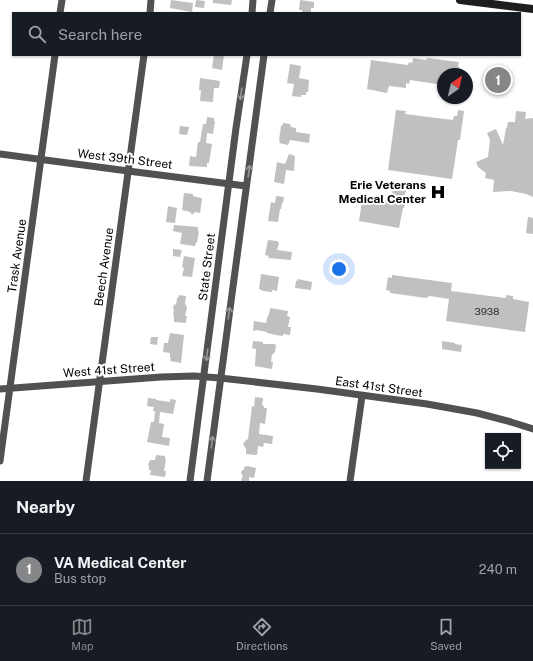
<!DOCTYPE html>
<html lang="en">
<head>
<meta charset="utf-8">
<style>
  :root { --surface:#171b24; --page:#20242c; --text:#f1f3f6; --muted:#9ea1a6; --line:#363941; --accent:#858687 }
  body { margin:0; font-family:"Public Sans",sans-serif; background:var(--page); color:var(--text) }
  .controls { position:absolute; right:12px; bottom:12px; display:grid; overflow:hidden; border-radius:0px; box-shadow:0 1px 3px #0004 }
  .controls button { width:36px; height:36px; display:grid; place-items:center; padding:0; border:0; border-bottom:1px solid var(--line); background:var(--surface); color:var(--text); font:20px sans-serif }
  .compass { position:absolute; left:437px; top:68px; width:36px; height:36px; border-radius:50%; background:var(--surface); box-shadow:0 1px 3px #0004; rotate:34deg }
  .you { position:absolute; left:339px; top:269px; width:14px; height:14px; margin:-10px; border:3px solid #fff; border-radius:50%; background:#1a73e8; box-shadow:0 0 0 6px #1a73e833 }
  .badge { display:grid; place-items:center; width:26px; height:26px; border-radius:50%; background:var(--accent); color:#fff; font-size:13px; font-weight:700 }
  .pin { position:absolute; translate:-50% -50%; border:2px solid #fff; box-shadow:0 1px 4px #0006 }
  .list { margin:0; padding:0; list-style:none }
  h2 { display:flex; justify-content:space-between; align-items:center; height:52px; margin:0; padding:0 16px; font-size:17px }
  h2 small { font-size:13px; font-weight:400; color:var(--muted) }
  .list li { display:grid; grid-template-columns:26px 1fr auto; gap:12px; align-items:center; box-sizing:border-box; height:72px; padding:0 16px; border-top:1px solid var(--line) }
  .list b { display:block; font-size:15px; white-space:nowrap }
  .list p { margin:0; font-size:13px; white-space:nowrap; color:var(--muted) }
  .list em { font-size:13px; font-style:normal; color:var(--muted) }
  .icon { flex:none; width:22px; height:22px; fill:none; stroke:currentColor; stroke-width:2; stroke-linecap:round; stroke-linejoin:round }
  .map { position:relative; flex:none; width:533px; height:481px; overflow:hidden }
  .search { position:absolute; background:var(--surface); box-shadow:0 1px 3px #0004; left:12px; right:12px; top:12px; height:44px; display:flex; align-items:center; gap:10px; box-sizing:border-box; padding:0 14px; border-radius:0px; color:var(--muted); font-size:15px }
  .sheet { height:124px; background:var(--surface) }
  nav { display:flex; justify-content:space-around; align-items:center; box-sizing:border-box; height:56px; border-top:1px solid var(--line); background:var(--surface); font-size:11px; color:var(--muted) }
  nav a { display:grid; justify-items:center; gap:2px }
  nav .on { color:var(--accent) }
  .map>svg:first-child { display:block }
  .building { fill:#c0c0c0 }
  .lines { fill:none; stroke-linecap:round; stroke-linejoin:round }
  .street { stroke:#515151; stroke-width:7 }
  .secondary { stroke:#1e1e1e; stroke-width:8 }
  .oneway { stroke:#979797 }
  .labels { text-anchor:middle; dominant-baseline:central; stroke-width:4; stroke-linejoin:round; paint-order:stroke }
  .number-label { font-size:10px; fill:#303030 }
  .street-label { font-size:12px; fill:#000; stroke:#fff }
  .poi-label { font-size:12px; font-weight:bold; fill:#000; stroke:#fff; text-anchor:end }
</style>
</head>
<body>
<div class="map">
<svg width="533" height="481" viewBox="0 0 533 481">
  <rect width="100%" height="100%" fill="#fff"/>
  <!-- building -->
  <g class="building">
    <path d="M171,0L193,3L192,12L170,8Z"/>
    <path d="M196,0L205,1L204,8L195,7Z"/>
    <path d="M213,0H232L231,5L213,3Z"/>
    <path d="M300,0L314,2V8H311V13H302V10H299Z"/>
    <path d="M214,55H224L222,70L212,68Z"/>
    <path d="M413,58L426,60L427,58L459,62L458,67H459V74H443V85L410,80L409,84L406,83V88L389,86L387,93L367,89L371,60L408,65L409,62L412,63Z"/>
    <path d="M290,64L301,66L299,78L309,80L308,92H306V95H301V97L292,96L294,84L287,83Z"/>
    <path d="M200,78L220,81L219,88H214L213,102L200,101L201,90H199Z"/>
    <path d="M396,110L406,111L405,114L453,120L454,116H457L458,110L464,111L460,140H458L452,179L388,170Z"/>
    <path d="M516,111L526,112L525,119L533,118V197L526,194L511,191L493,192L494,180L485,178L486,173L478,167L476,162L488,157L490,140L487,133L496,129L503,145L506,128H507L508,122H515Z"/>
    <path d="M207,117L214,118V121H215L213,134L207,133L206,143L212,144L209,163H207V167L189,166L190,156L196,157L198,142H200L203,124H206Z"/>
    <path d="M283,123L290,124L291,127L296,128V132L310,134L309,143L290,140L288,145L279,143L280,141L279,140L281,126H282Z"/>
    <path d="M180,126L189,127L187,135L179,134Z"/>
    <path d="M289,154L295,156L294,171L286,170L284,184L274,182L277,162L285,164Z"/>
    <path d="M393,188L406,190L404,200H406L404,208H403L399,228L359,221L362,201L376,203V199L391,202Z"/>
    <path d="M184,193L193,194V196L201,198L202,199L200,213L195,212L192,215L190,212L182,210Z"/>
    <path d="M276,196L284,197L283,203H282L281,209H280L278,222L268,221L271,202L275,203Z"/>
    <path d="M168,206L177,208L175,223L166,222Z"/>
    <path d="M528,217L533,218V234L526,233Z"/>
    <path d="M174,225L198,227V231H199L197,243L196,242L195,246L180,244L182,233L173,231Z"/>
    <path d="M268,240L277,241L279,243L277,250L292,252L291,260L268,258L269,256L265,255Z"/>
    <path d="M173,249L182,250L180,257L173,256Z"/>
    <path d="M184,256L195,258L192,277L182,276L184,268L182,267Z"/>
    <path d="M261,274L279,277L277,291L272,290V292L263,291L259,289Z"/>
    <path d="M392,275L452,283L451,291L506,298V295L513,296V299L529,302L525,332L446,321L449,299L430,296L426,298L390,293V291L386,290L388,277L392,278Z"/>
    <path d="M298,279L312,282L311,290L295,288L296,281H297Z"/>
    <path d="M179,295L186,296L185,304L186,305L187,308L185,316H187L186,323L174,322V315H173L174,310L173,309L174,304L176,305L177,298H178Z"/>
    <path d="M270,308L288,311L287,316L290,317L288,327H291L290,335L283,334V336L276,335L267,333V332L257,330L253,331L254,321L266,323L268,315H269Z"/>
    <path d="M170,333L184,335L181,363L170,361L171,358H170V353L163,352L164,343H168Z"/>
    <path d="M151,337H158L157,345L150,344Z"/>
    <path d="M253,341L263,342V344H274L276,345L275,352L272,355L271,362H273L272,369L255,366L256,349L252,348Z"/>
    <path d="M442,341L455,343V344L462,345L461,352L442,349Z"/>
    <path d="M255,397L263,398L262,405L264,406V408H267L265,424L260,423L259,434L273,436L272,444L264,443L263,447L258,446L257,455L246,454V449L243,444L245,441L248,439L252,406L254,407Z"/>
    <path d="M148,398L156,399V400L170,402V399L176,400L173,414L160,412L159,423L164,424L162,437L170,438L169,446L147,442L151,422H154L155,411H153L154,407L147,406Z"/>
    <path d="M156,455L165,456V459H166L164,471H166L165,477L150,475L151,470H149V466L148,465L150,460H155Z"/>
    <path d="M248,466L256,468L254,478L249,477V481H241L243,475L241,474L242,470H244V467Z"/>
  </g>
  <g class="lines">
    <!-- street -->
    <g class="street">
      <path d="M60,13L62,0"/>
      <path d="M150,13L151,0"/>
      <path d="M252,13L253,0"/>
      <path d="M270,13L272,0"/>
      <path d="M0,154L128,171L246,186"/>
      <path d="M0,389L161,377L194,376L220,378L317,389L427,404L477,413L511,422L533,429"/>
      <path d="M0,461L55,55"/>
      <path d="M86,481L144,55"/>
      <path d="M190,481L236,128L247,55"/>
      <path d="M207,481L264,55"/>
      <path d="M350,481L362,396"/>
    </g>
    <!-- secondary -->
    <path class="secondary" d="M460,0L533,9"/>
  </g>
  <!-- one-way arrows -->
  <defs><path id="oneway-shaft" d="M-6 0H5M1.5-3L5.5 0L1.5 3" fill="none" stroke-width="1.6" stroke-linecap="round" stroke-linejoin="round"/></defs>
  <g class="oneway">
    <use href="#oneway-shaft" transform="translate(241 94) rotate(98)"/>
    <use href="#oneway-shaft" transform="translate(249 171) rotate(-82)"/>
    <use href="#oneway-shaft" transform="translate(229 313) rotate(-82)"/>
    <use href="#oneway-shaft" transform="translate(207 355) rotate(97)"/>
    <use href="#oneway-shaft" transform="translate(212 442) rotate(-83)"/>
  </g>
  <!-- icons -->
  <defs>
    <g id="hospital-bare" transform="scale(1.2)"><path d="M-5-5h3v3.5h4V-5h3V5h-3V1.5h-4V5h-3Z" fill="#000" stroke="#fff" stroke-width="2.5" paint-order="stroke"/></g>
  </defs>
  <g fill-rule="evenodd">
    <use href="#hospital-bare" x="438" y="192"/>
  </g>
  <g class="labels">
    <!-- number labels -->
    <g class="number-label">
      <text x="487" y="311">3938</text>
    </g>
    <!-- street labels -->
    <g class="street-label">
      <text transform="translate(125 159) rotate(7)">West 39th Street</text>
      <text transform="translate(17 256) rotate(-82)">Trask Avenue</text>
      <text transform="translate(104 267) rotate(-82)">Beech Avenue</text>
      <text transform="translate(207 267) rotate(-83)">State Street</text>
      <text transform="translate(109 370) rotate(-4)">West 41st Street</text>
      <text transform="translate(379 387) rotate(8)">East 41st Street</text>
    </g>
    <!-- poi labels -->
    <g class="poi-label">
      <text x="426" y="185">Erie Veterans<tspan x="426" dy="14">Medical Center</tspan></text>
    </g>
  </g>
</svg>
<div class="controls">
<button><svg class="icon" aria-label="locate" viewBox="0 0 24 24"><circle cx="12" cy="12" r="6"/><path d="M12 2v4M12 18v4M2 12h4M18 12h4"/></svg></button>
</div>
<svg class="compass" viewBox="-18 -18 36 36"><path d="M0-13l5 13h-10z" fill="#e53935"/><path d="M0 13l5-13h-10z" fill="#9ea1a6"/></svg>
<div class="you"></div>
<div class="pin badge" style="left:498px;top:80px">1</div>
<div class="search"><svg class="icon" aria-label="search" viewBox="0 0 24 24"><circle cx="10" cy="10" r="6"/><path d="M15 15l6 6"/></svg>Search here</div>
</div>
<section class="sheet">
<h2>Nearby<small></small></h2>
<ul class="list">
<li><span class="badge">1</span><div><b>VA Medical Center</b><p>Bus stop</p></div><em>240 m</em></li>
</ul>
</section>
<nav>
<a class="on"><svg class="icon" aria-label="map" viewBox="0 0 24 24"><path d="M3 6l6-2 6 2 6-2v14l-6 2-6-2-6 2zM9 4v14M15 6v14"/></svg>Map</a>
<a><svg class="icon" aria-label="directions" viewBox="0 0 24 24"><path d="M12 3l9 9-9 9-9-9zM9 14v-3h6M13 9l2 2-2 2"/></svg>Directions</a>
<a><svg class="icon" aria-label="saved" viewBox="0 0 24 24"><path d="M7 4h10v16l-5-4-5 4z"/></svg>Saved</a>
</nav>
</body>
</html>
